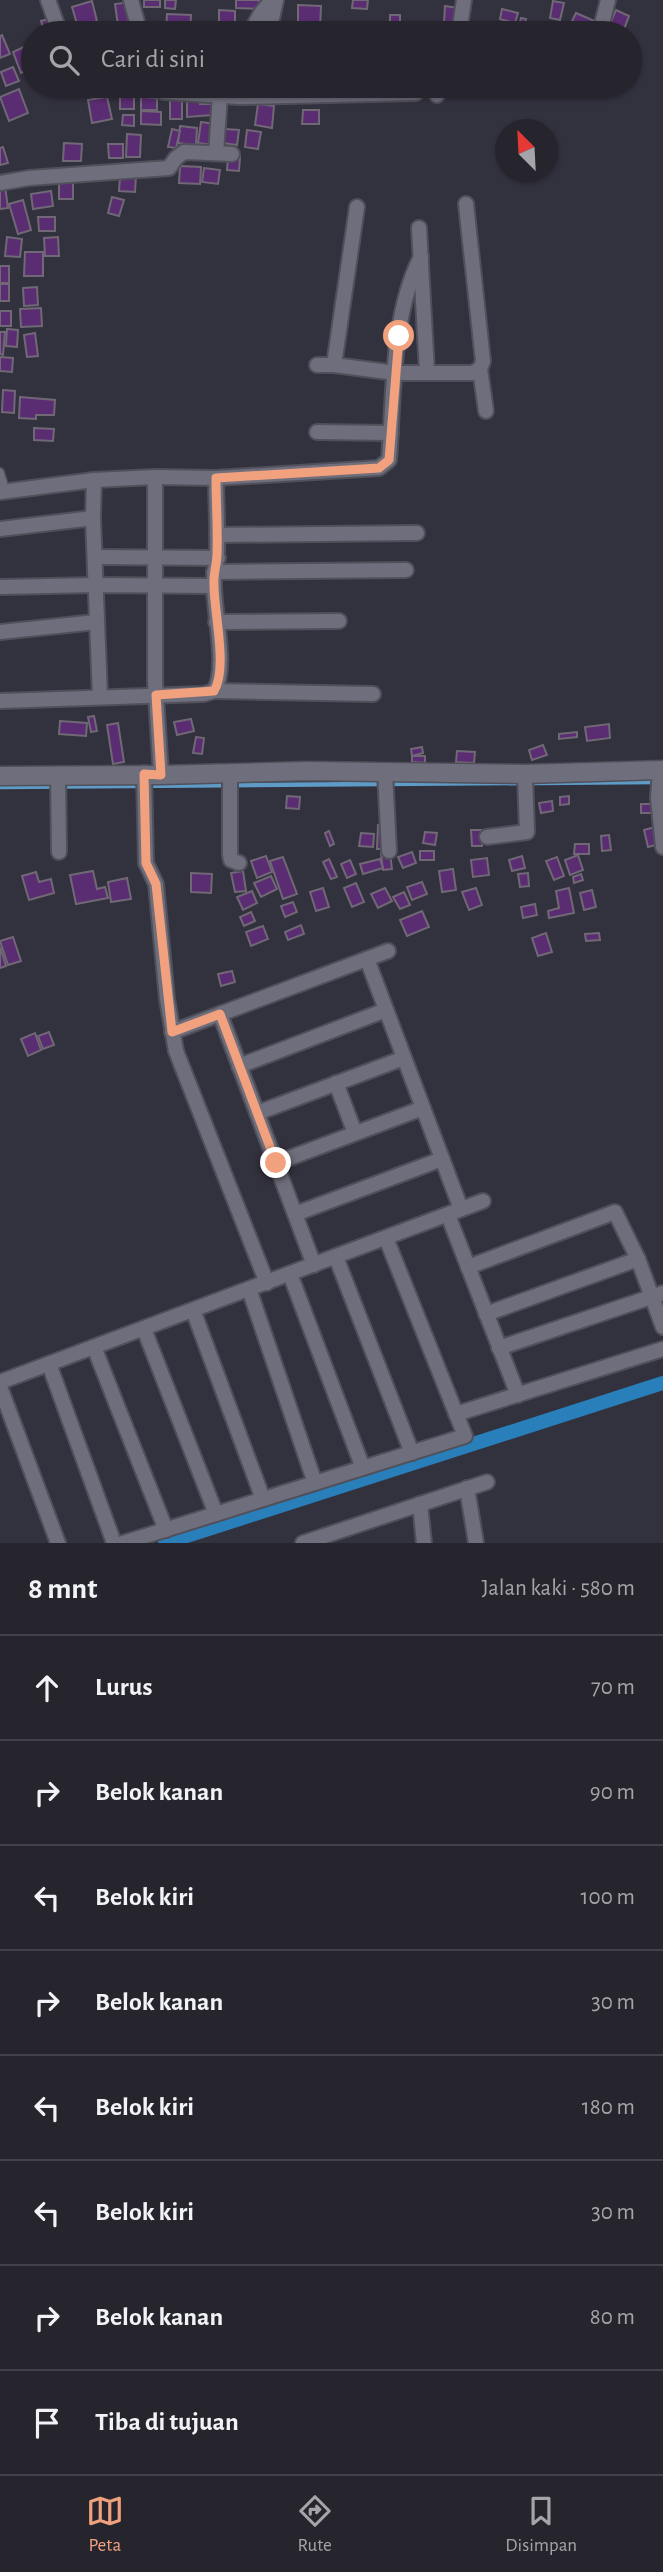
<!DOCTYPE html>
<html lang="id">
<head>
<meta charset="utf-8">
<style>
  :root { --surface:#26252e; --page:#32313a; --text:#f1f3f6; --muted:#a4a5aa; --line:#42424a; --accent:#f1a17d }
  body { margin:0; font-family:"Alegreya Sans",sans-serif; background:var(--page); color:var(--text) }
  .compass { position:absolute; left:495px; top:119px; width:63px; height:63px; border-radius:50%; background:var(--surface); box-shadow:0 2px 5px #0004; rotate:336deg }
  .stop { position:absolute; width:21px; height:21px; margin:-16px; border:5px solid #f1a17d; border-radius:50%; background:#fff }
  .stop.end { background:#f1a17d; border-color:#fff; box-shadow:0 2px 7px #0008 }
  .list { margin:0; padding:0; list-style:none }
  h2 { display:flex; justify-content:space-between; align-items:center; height:91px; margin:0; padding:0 28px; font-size:30px }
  h2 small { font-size:23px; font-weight:400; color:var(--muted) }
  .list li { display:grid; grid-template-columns:46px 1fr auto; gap:21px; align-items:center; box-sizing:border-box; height:105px; padding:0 28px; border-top:2px solid var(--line) }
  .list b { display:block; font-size:26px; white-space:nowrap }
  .list em { font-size:23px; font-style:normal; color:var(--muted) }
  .icon { flex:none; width:38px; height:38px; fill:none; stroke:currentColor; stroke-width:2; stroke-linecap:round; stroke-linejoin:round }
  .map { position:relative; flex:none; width:663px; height:1543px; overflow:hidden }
  .search { position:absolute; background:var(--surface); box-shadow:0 2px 5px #0004; left:21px; right:21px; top:21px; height:77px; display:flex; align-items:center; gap:18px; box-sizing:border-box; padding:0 24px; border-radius:38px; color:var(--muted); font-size:26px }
  .sheet { height:931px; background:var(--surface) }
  nav { display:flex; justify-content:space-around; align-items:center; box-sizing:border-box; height:98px; border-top:2px solid var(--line); background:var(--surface); font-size:19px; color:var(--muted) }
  nav a { display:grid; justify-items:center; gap:4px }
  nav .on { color:var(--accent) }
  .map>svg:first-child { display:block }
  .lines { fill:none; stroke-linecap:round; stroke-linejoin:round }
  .stream { stroke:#5f9bc7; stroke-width:4.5 }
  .canal { stroke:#297fba; stroke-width:14 }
  .building { fill:#5a2c72; stroke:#706875; stroke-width:2 }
  .service-casing { stroke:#50505a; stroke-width:10 }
  .minor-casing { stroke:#50505a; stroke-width:18 }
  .tertiary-casing { stroke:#50505a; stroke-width:21 }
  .service { stroke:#6f6e7c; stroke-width:7 }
  .minor { stroke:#6f6e7c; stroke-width:14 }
  .tertiary { stroke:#6f6e7c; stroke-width:18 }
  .route { stroke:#f1a17d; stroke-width:9 }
</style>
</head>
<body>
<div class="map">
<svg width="663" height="1543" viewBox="0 0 663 1543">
  <rect width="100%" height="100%" fill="#32313e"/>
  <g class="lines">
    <!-- stream -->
    <path class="stream" d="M0,787L657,782"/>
    <!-- canal -->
    <path class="canal" d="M165,1543L663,1383"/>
  </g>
  <!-- building -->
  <g class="building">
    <rect x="144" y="0" width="16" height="7"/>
    <path d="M165,0H176L175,9L165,8Z"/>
    <path d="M236,0H259V9L236,8Z"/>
    <path d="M353,0H368L367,9L352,8Z"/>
    <path d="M92,1L97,21L78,27L72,7Z"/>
    <path d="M553,1L564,3L560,20L550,18Z"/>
    <path d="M130,2L133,23L118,26L115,4Z"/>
    <path d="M298,5L321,6L320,28H298Z"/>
    <path d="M445,6L459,8L457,25L444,23Z"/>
    <path d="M502,9L518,13L515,23L500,19Z"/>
    <path d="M219,10L235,11V23H219Z"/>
    <path d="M616,10L629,16L623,32L609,26Z"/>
    <path d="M576,13L597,22L594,30L572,21Z"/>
    <path d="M167,14L191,15L190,32H166Z"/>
    <rect x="390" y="15" width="10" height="13"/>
    <path d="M52,18L57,33H45L41,21Z"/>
    <path d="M521,18L526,19L523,31L518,30Z"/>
    <path d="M218,24L234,25V33H218Z"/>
    <path d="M2,35L10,54L0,58V36Z"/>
    <path d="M28,45L33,58V68L21,73L13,52Z"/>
    <path d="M13,67L19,81L6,86L1,72Z"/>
    <path d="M115,86H131L129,96L114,94Z"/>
    <path d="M137,86H154V97H138Z"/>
    <path d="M256,86H272L273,90L256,91Z"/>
    <path d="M19,89L28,113L9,121L0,97Z"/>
    <rect x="120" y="95" width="14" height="14"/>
    <path d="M107,97L112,119L92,123L88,100Z"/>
    <path d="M141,97L157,98V110H141Z"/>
    <path d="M187,98H200V104H212V115L187,117Z"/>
    <path d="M170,99L182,100V119H170Z"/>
    <path d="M258,104L274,106L272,128L255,125Z"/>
    <path d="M303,110H319V124H302Z"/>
    <path d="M141,111L161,112V125L141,124Z"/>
    <path d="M123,115H134V126L122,125Z"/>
    <path d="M201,122L217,124L214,145L198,143Z"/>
    <path d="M180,126L197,128L196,145L178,143Z"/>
    <path d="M172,129L180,131L176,148L168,147Z"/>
    <path d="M225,129L239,130L237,145L223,143Z"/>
    <path d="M247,130L261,132L258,149L245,147Z"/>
    <path d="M127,134L141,135L140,157H126Z"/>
    <path d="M64,143L82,144L81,161H63Z"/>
    <path d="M108,144H123V158H109Z"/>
    <path d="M3,147L8,163L0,165V148Z"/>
    <path d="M228,156L240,157L239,171L227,170Z"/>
    <path d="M180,166L201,167L200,184L179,183Z"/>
    <path d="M204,168L220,170L218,184L202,182Z"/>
    <path d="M120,176H136L135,192L119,191Z"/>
    <rect x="59" y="183" width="14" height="16"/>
    <path d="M5,186L8,208L0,209V187Z"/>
    <path d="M51,191L53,206L33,209L31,194Z"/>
    <path d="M112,197L124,200L119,216L108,213Z"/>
    <path d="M23,200L31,230L18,234L9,204Z"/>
    <path d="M38,217H55V231H39Z"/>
    <path d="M7,237L22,239L20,257L5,256Z"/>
    <path d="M58,237L59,256H45L44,238Z"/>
    <path d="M25,252H43V276H24Z"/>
    <rect x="0" y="266" width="9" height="17"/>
    <rect x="0" y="284" width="9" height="17"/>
    <path d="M37,287L38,305L24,306L23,288Z"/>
    <path d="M41,308L42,326L21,327L20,309Z"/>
    <rect x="0" y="311" width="11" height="15"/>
    <path d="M7,329L18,330L17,347L6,346Z"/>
    <path d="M0,332H5L3,355L0,354Z"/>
    <path d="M35,333L38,356L27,357L24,335Z"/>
    <path d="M0,357L13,358L12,372L0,371Z"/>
    <path d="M3,390L15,391L14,413L2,412Z"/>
    <path d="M20,397L55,400L54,415H36V419L19,418Z"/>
    <path d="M34,428L54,429L53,441L34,440Z"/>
    <path d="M94,716L97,731L91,732L88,717Z"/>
    <path d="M191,719L194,731L177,735L174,722Z"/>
    <path d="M60,721L87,723L86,736L59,734Z"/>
    <path d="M118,723L124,762L113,764L107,725Z"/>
    <path d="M609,724L610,738L587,741L585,727Z"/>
    <path d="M577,732V737L559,739V734Z"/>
    <path d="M196,737L204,738L202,754L193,753Z"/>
    <path d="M543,745L547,755L532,760L529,750Z"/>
    <path d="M422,747L423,753L412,756L411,749Z"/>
    <path d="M457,751L475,752L474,763L456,762Z"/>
    <path d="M412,756H425V763L412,762Z"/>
    <path d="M287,796L300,797L299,809L286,808Z"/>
    <path d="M569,796V804L560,805V797Z"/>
    <path d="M552,801L553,811L541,813L539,803Z"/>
    <path d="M641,804H654L653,813H641Z"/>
    <path d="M378,825H388L386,849H377Z"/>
    <path d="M655,827L659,844L648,847L644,830Z"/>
    <path d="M471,830H481L482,846H472Z"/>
    <path d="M329,831L334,844L330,846L325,833Z"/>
    <path d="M425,832L437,833L435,845L423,843Z"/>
    <path d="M361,833L374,834L373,847L359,846Z"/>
    <path d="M609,835L611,850L602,851L601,836Z"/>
    <path d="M575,844H589V854H574Z"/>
    <rect x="420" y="851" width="14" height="9"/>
    <path d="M412,852L416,863L403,868L398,857Z"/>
    <path d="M390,853L392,869L383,870L381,854Z"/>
    <path d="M578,855L583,870L570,875L565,860Z"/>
    <path d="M266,856L272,872L257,878L251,861Z"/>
    <path d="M522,856L525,868L512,871L509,860Z"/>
    <path d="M283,857L297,894L283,899L270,861Z"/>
    <path d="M557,857L564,876L554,880L546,861Z"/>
    <path d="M487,858L489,875L473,877L471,860Z"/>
    <path d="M329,859L337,877L331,879L323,862Z"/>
    <path d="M380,859L383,868L363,874L360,864Z"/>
    <path d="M350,860L356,874L347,878L341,864Z"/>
    <path d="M453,869L456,890L442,892L439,871Z"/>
    <path d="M93,871L97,889L105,887L108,898L76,904L70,875Z"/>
    <path d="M243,871L246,891L235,892L231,873Z"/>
    <path d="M36,872L39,882L51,879L54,893L29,900L22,876Z"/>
    <path d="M191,873L212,874L211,893L191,892Z"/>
    <path d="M528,873L529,886L520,887L518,874Z"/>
    <path d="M581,874L583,880L574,883L573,877Z"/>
    <path d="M271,876L277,889L261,897L254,883Z"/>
    <path d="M127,878L131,899L111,902L108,882Z"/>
    <path d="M422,882L427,894L412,900L407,887Z"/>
    <path d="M356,883L364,902L352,907L344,888Z"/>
    <path d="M323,888L329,907L316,911L310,892Z"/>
    <path d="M385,888L392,901L378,908L371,894Z"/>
    <path d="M476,888L482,905L469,910L462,892Z"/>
    <path d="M569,888L574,913L549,918L548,911L559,908L556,891Z"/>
    <path d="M592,890L596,907L584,910L580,893Z"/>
    <path d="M252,891L257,903L243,910L237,897Z"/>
    <path d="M404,892L410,905L400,909L393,897Z"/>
    <path d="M293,902L297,912L285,917L281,906Z"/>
    <path d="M535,904L537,915L523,918L521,907Z"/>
    <path d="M422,911L429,927L407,936L400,920Z"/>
    <path d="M251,912L255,921L244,926L240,917Z"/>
    <path d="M301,925L304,934L288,940L285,932Z"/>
    <path d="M263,926L268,939L251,946L246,932Z"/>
    <path d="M546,933L552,952L538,956L532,938Z"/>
    <path d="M599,933L600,940L586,941L585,934Z"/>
    <path d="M13,937L21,961L8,965L0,941Z"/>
    <path d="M0,947L6,966L0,968Z"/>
    <path d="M232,971L235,982L221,986L218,974Z"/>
    <path d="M49,1032L54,1045L43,1049L38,1036Z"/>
    <path d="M35,1033L41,1050L28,1056L21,1039Z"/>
  </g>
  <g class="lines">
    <!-- service casing -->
    <g class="service-casing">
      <path id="service" d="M0,472L6,491"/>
    </g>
    <!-- minor casing -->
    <g class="minor-casing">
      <g id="minor">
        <path d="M48,0L60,33"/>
        <path d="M131,0L140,33"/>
        <path d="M271,23L276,0"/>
        <path d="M601,28L608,0"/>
        <path d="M250,33L261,13L272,0"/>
        <path d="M459,33L464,0"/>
        <path d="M155,86L163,92L240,97L416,93"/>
        <path d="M436,86L437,95"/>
        <path d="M216,153L220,95"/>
        <path d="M0,183L29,178L169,168L176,158L184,152L232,154"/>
        <path d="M419,228L427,372"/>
        <path d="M317,365H334L396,373H472L480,369L483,361L466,204"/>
        <path d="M334,365L357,207"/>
        <path d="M480,369L486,411"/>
        <path d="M317,432L391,433"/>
        <path d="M216,478L379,468L389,460C394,397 391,314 421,257"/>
        <path d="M94,480L93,518L100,697"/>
        <path d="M0,492L94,480L155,477V680L161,775"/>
        <path d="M0,529L93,518"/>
        <path d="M217,535L417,533"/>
        <path d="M95,557L218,558"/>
        <path d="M214,572L406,570"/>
        <path d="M0,587L96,585L214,586"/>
        <path d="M216,622L339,621"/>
        <path d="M0,632L96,622"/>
        <path d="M214,691L373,694"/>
        <path d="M0,701L204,694L214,691C228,669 214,614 214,585C213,574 217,564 217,554C218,529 216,503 216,478L155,477"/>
        <path d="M660,770L658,798L663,847"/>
        <path d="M385,772L389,851"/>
        <path d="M144,773L146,863L156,884L167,999L176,1051L267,1283"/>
        <path d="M230,773V855L231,860L239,863"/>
        <path d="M58,775L59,852"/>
        <path d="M487,837L527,832L525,774"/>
        <path d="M367,959L461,1209"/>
        <path d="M220,1014L314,1265"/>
        <path d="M172,1032L388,951"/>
        <path d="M239,1066L386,1010"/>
        <path d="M336,1083L355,1133"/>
        <path d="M257,1113L404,1058"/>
        <path d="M276,1163L423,1108"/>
        <path d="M295,1214L442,1159"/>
        <path d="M448,1215L518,1395"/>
        <path d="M336,1257L412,1453"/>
        <path d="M468,1267L615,1212L638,1259L663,1327"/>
        <path d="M290,1274L363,1468"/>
        <path d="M249,1289L315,1483"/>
        <path d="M193,1310L263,1499"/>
        <path d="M486,1314L638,1259"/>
        <path d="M144,1329L216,1514"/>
        <path d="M94,1347L166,1530"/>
        <path d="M499,1348L663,1293"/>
        <path d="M49,1364L114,1543"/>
        <path d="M0,1382L483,1201"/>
        <path d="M0,1387L58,1543"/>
        <path d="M456,1414L663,1349"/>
        <path d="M467,1488L476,1543"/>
        <path d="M420,1504L424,1543"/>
        <path d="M123,1543L465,1436L386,1238"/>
        <path d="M303,1543L487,1482"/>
      </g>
    </g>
    <!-- tertiary casing -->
    <g class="tertiary-casing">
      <path id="tertiary" d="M0,776L161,775L307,771L525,774L663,770"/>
    </g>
    <!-- service -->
    <use href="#service" class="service"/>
    <!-- minor -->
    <use href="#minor" class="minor"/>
    <!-- tertiary -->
    <use href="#tertiary" class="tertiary"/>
  </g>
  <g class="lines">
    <!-- route -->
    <path class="route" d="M276,1163L220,1014L172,1032L156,884L146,863L144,774L161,775L156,695L214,691C228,669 214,613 214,585C213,574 217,564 217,554C218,529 216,503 216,478L379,468L389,460L399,336"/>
  </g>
</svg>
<svg class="compass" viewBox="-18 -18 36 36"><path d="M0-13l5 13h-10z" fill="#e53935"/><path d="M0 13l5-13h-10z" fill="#a4a5aa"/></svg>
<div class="stop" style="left:399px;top:336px"></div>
<div class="stop end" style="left:276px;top:1163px"></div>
<div class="search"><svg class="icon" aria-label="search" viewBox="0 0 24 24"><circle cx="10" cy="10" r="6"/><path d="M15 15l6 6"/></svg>Cari di sini</div>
</div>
<section class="sheet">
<h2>8 mnt<small>Jalan kaki · 580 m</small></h2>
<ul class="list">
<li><svg class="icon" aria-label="ahead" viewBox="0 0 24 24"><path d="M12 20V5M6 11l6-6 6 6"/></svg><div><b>Lurus</b></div><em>70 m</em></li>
<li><svg class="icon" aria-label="right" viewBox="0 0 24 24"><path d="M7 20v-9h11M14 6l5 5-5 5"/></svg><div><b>Belok kanan</b></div><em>90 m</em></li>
<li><svg class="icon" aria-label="left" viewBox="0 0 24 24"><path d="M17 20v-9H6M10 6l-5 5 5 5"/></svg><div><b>Belok kiri</b></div><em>100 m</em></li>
<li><svg class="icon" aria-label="right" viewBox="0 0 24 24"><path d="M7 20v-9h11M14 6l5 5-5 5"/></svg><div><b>Belok kanan</b></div><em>30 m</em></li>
<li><svg class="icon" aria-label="left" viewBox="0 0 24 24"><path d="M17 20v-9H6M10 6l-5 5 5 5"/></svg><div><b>Belok kiri</b></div><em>180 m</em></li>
<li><svg class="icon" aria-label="left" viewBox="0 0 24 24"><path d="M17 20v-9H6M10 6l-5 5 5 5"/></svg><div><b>Belok kiri</b></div><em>30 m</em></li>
<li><svg class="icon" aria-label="right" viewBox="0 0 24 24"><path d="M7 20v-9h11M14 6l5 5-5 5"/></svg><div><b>Belok kanan</b></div><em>80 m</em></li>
<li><svg class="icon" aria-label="arrive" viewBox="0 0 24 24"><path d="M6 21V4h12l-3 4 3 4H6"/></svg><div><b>Tiba di tujuan</b></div></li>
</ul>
</section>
<nav>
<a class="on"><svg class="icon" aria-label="map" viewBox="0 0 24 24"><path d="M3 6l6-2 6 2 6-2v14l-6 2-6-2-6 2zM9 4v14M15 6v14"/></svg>Peta</a>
<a><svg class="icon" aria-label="directions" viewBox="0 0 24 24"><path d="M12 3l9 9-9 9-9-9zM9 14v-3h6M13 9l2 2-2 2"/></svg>Rute</a>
<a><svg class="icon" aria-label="saved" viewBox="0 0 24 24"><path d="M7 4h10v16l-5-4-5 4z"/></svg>Disimpan</a>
</nav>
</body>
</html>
